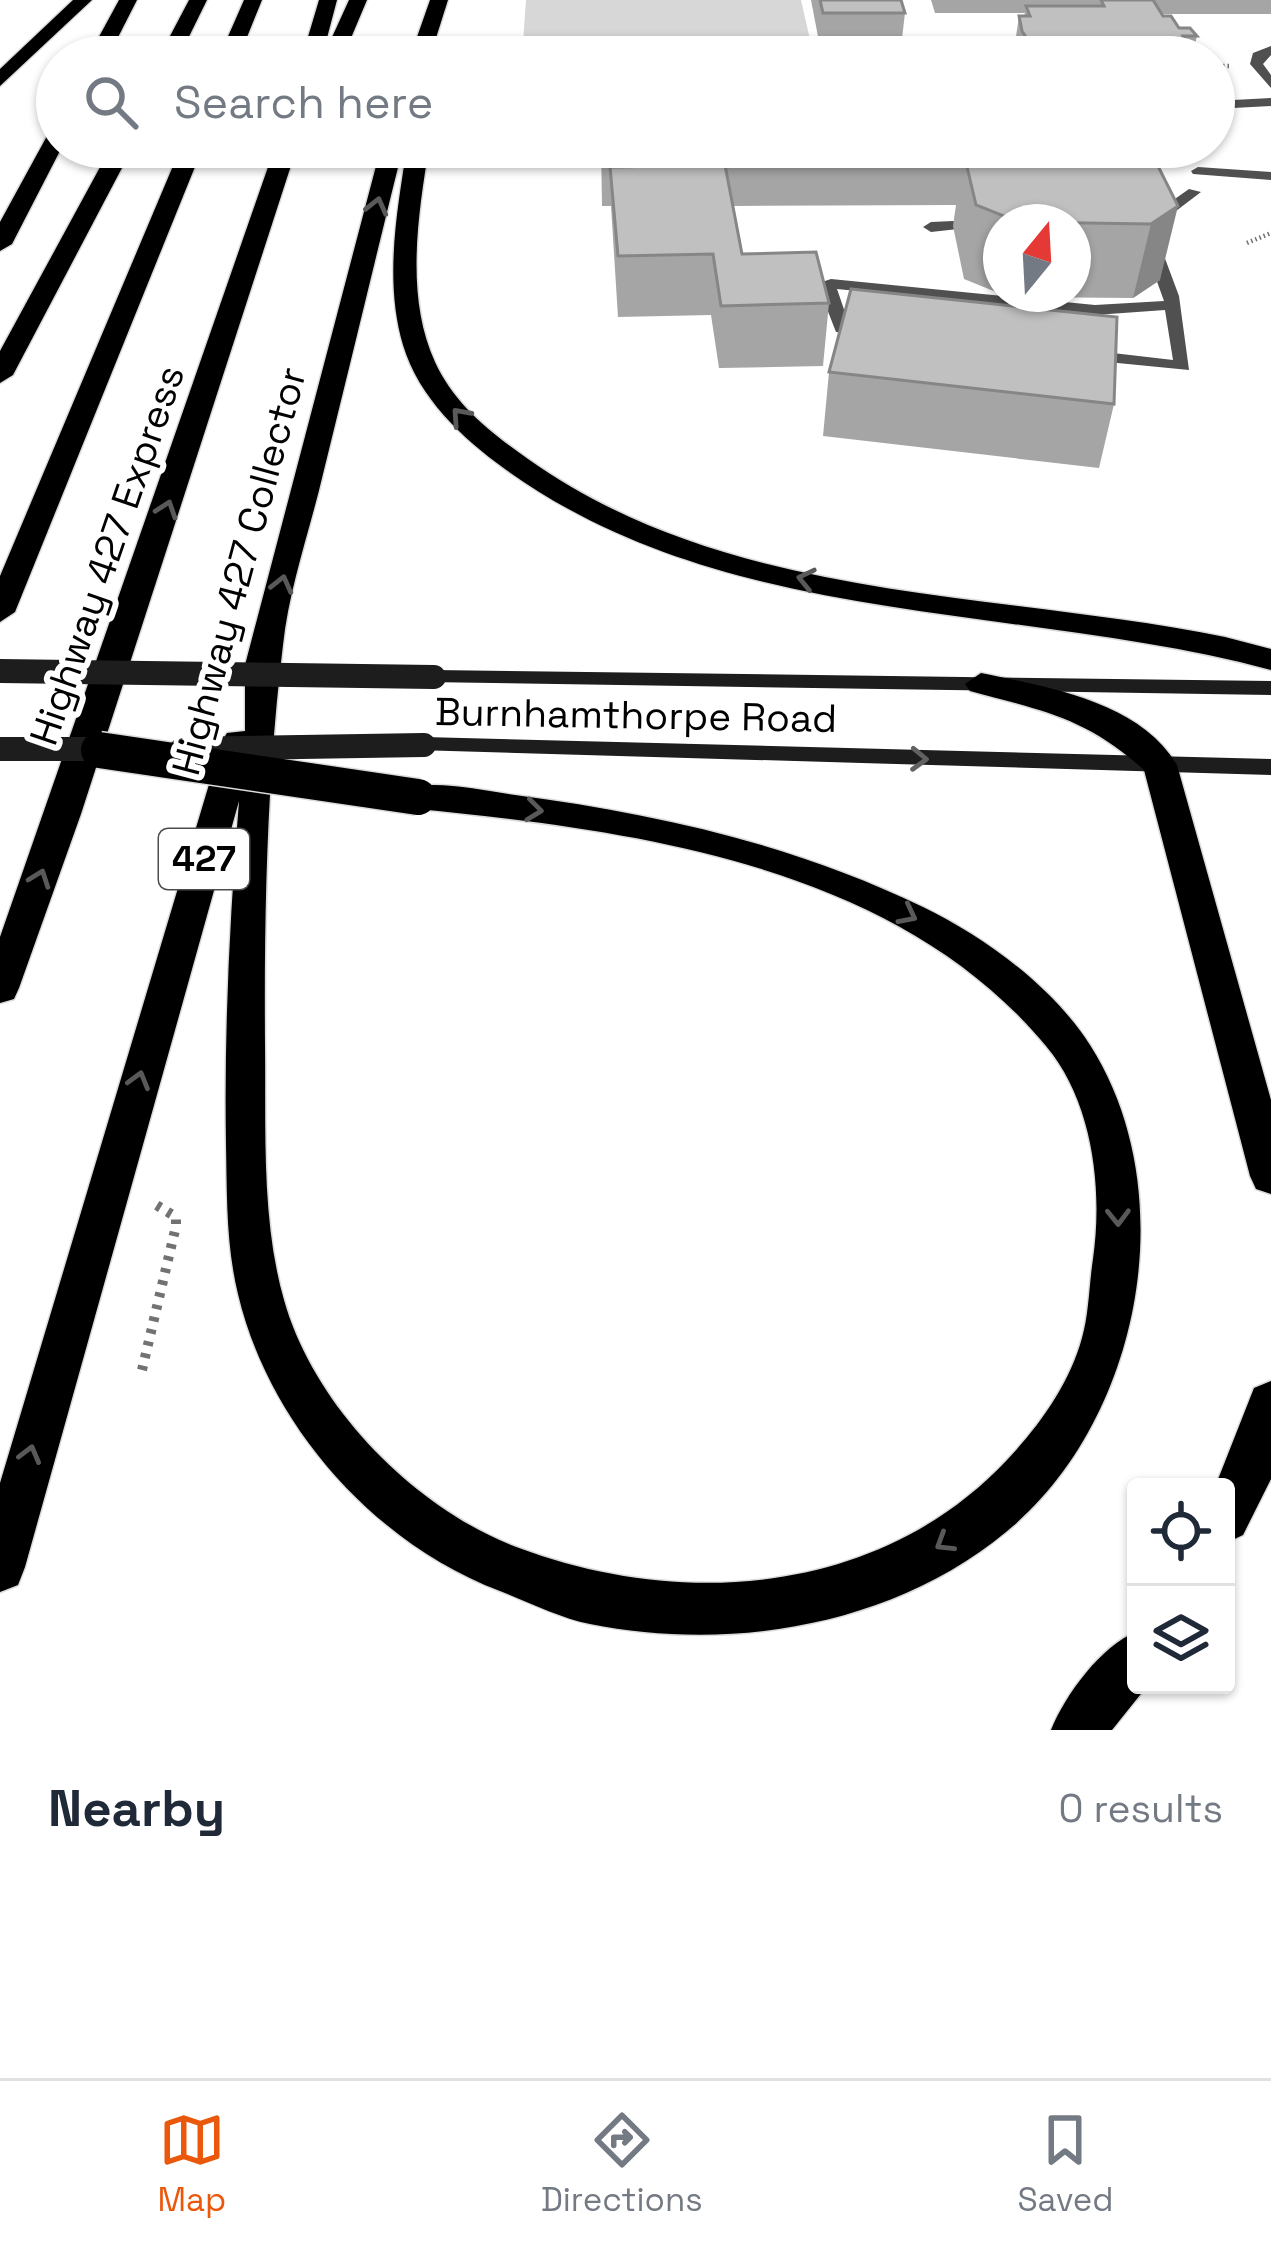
<!DOCTYPE html>
<html lang="en">
<head>
<meta charset="utf-8">
<style>
  :root { --surface:#fff; --page:#f6f6f7; --text:#1f2937; --muted:#747a83; --line:#e0e1e3; --accent:#ea580c }
  body { margin:0; font-family:"Space Grotesk",sans-serif; background:var(--page); color:var(--text) }
  .controls { position:absolute; right:36px; bottom:36px; display:grid; overflow:hidden; border-radius:12px; box-shadow:0 3px 9px #0004 }
  .controls button { width:108px; height:108px; display:grid; place-items:center; padding:0; border:0; border-bottom:3px solid var(--line); background:var(--surface); color:var(--text); font:60px sans-serif }
  .compass { position:absolute; left:983px; top:204px; width:108px; height:108px; border-radius:50%; background:var(--surface); box-shadow:0 3px 9px #0004; rotate:18deg }
  .list { margin:0; padding:0; list-style:none }
  h2 { display:flex; justify-content:space-between; align-items:center; height:156px; margin:0; padding:0 48px; font-size:51px }
  h2 small { font-size:39px; font-weight:400; color:var(--muted) }
  .icon { flex:none; width:66px; height:66px; fill:none; stroke:currentColor; stroke-width:2; stroke-linecap:round; stroke-linejoin:round }
  .map { position:relative; flex:none; width:1271px; height:1730px; overflow:hidden }
  .search { position:absolute; background:var(--surface); box-shadow:0 3px 9px #0004; left:36px; right:36px; top:36px; height:132px; display:flex; align-items:center; gap:30px; box-sizing:border-box; padding:0 42px; border-radius:66px; color:var(--muted); font-size:45px }
  .sheet { height:348px; background:var(--surface) }
  nav { display:flex; justify-content:space-around; align-items:center; box-sizing:border-box; height:168px; border-top:3px solid var(--line); background:var(--surface); font-size:33px; color:var(--muted) }
  nav a { display:grid; justify-items:center; gap:6px }
  nav .on { color:var(--accent) }
  .map>svg:first-child { display:block }
  .green { fill:#d7d7d7 }
  .lines { fill:none; stroke-linecap:round; stroke-linejoin:round }
  .highway-casing { stroke:#dbdbdb; stroke-width:3 }
  .path-far1 { stroke:#727272; stroke-width:4.5; stroke-dasharray:1.5 3; stroke-linecap:butt }
  .path { stroke:#727272; stroke-width:10; stroke-dasharray:4.5 8; stroke-linecap:butt }
  .lane { fill:#505050; fill-rule:evenodd }
  .street { fill:#505050; fill-rule:evenodd }
  .secondary { fill:#1d1d1d; fill-rule:evenodd }
  .highway { fill:#000; fill-rule:evenodd }
  .highway-bridge-casing { stroke:#dbdbdb; stroke-width:39; stroke-linecap:butt }
  .secondary-bridge { stroke:#1d1d1d; stroke-width:24 }
  .highway-bridge { stroke:#000; stroke-width:36 }
  .wall { fill:#a5a5a5 }
  .shaded-wall { fill:#868686 }
  .building { fill:#c0c0c0; stroke:#868686; stroke-width:3 }
  .oneway { stroke:#595959 }
  .oneway2 { stroke:#616161 }
  .labels { text-anchor:middle; dominant-baseline:central; stroke-width:12; stroke-linejoin:round; paint-order:stroke }
  .shield { fill:#fff; stroke:#4c4c4c; stroke-width:3 }
  .shield-label { font-size:36px; font-weight:bold; fill:#000 }
  .street-label { font-size:39px; fill:#000; stroke:#fff }
</style>
</head>
<body>
<div class="map">
<svg width="1271" height="1730" viewBox="0 0 1271 1730">
  <rect width="100%" height="100%" fill="#fff"/>
  <!-- green -->
  <path class="green" d="M526,0H801L814,57H522Z"/>
  <g class="lines">
    <!-- highway casing -->
    <g class="highway-casing">
      <g id="highway">
        <path d="M73,0H92L0,86V69Z"/>
        <path d="M119,0H137L108,57H88Z"/>
        <path d="M189,0H207L179,57H159Z"/>
        <path d="M244,0H262L239,57H219Z"/>
        <path d="M319,0H337L322,57H302Z"/>
        <path d="M349,0H367L343,57H323Z"/>
        <path d="M430,0H448L430,57H410Z"/>
        <path d="M57,130V147H62L12,244L0,251V222L47,136Z"/>
        <path d="M111,147H133L13,375L0,383V351Z"/>
        <path d="M181,147H203L15,612L0,622V576Z"/>
        <path d="M275,147H297L81,814L19,988L14,999L0,1003V937Z"/>
        <path d="M381,147H403C376,256 350,365 323,474C310,530 289,588 283,645C267,776 264,913 265,1045C266,1127 261,1220 284,1300C314,1407 416,1510 519,1548C685,1610 881,1594 1007,1460C1039,1426 1069,1385 1082,1338C1089,1314 1089,1285 1093,1259C1103,1189 1093,1102 1046,1046C896,865 637,831 418,809L401,797L406,788C438,780 481,790 515,795C657,814 793,844 923,907C985,937 1053,987 1090,1045C1185,1194 1140,1423 1006,1532C892,1626 732,1652 590,1624C560,1618 529,1602 500,1591C375,1544 269,1425 238,1294C226,1245 227,1193 226,1144C224,1029 230,915 239,801L25,1567L18,1585L0,1592V1483L222,741L227,733L245,731V665Z"/>
        <path d="M407,147H429C418,216 405,296 435,362C454,404 491,433 528,459C731,603 991,590 1225,637L1271,649V670C1017,602 728,630 505,469C462,438 419,398 403,345C384,281 397,211 407,147Z"/>
        <path d="M981,673C1047,687 1139,701 1177,765L1271,1100V1194L1256,1189L1250,1176L1144,770C1085,717 1043,711 970,691L965,684Z"/>
        <path d="M1271,1381V1479L1243,1535L1226,1543V1487H1215L1254,1388Z"/>
        <path d="M1136,1632V1685H1148L1112,1730H1051C1065,1695 1101,1646 1136,1632Z"/>
      </g>
    </g>
    <!-- path-far1 -->
    <g class="path-far1">
      <path d="M1214,66H1231"/>
      <path d="M1247,243L1271,233"/>
    </g>
    <!-- path -->
    <path class="path" d="M142,1370L176,1226V1217L153,1203"/>
    <!-- lane -->
    <g class="lane">
      <path d="M1271,46V55L1263,64L1271,75V88L1250,64L1253,53Z"/>
      <path d="M1271,98V106L1214,109V101Z"/>
      <path d="M1189,189L1201,192L1172,214L1157,237L1179,296L1189,370L1087,360L1079,355L1087,350L1173,360L1165,310L1095,315L837,289L849,324L876,330L868,335L836,332L820,291L825,281L831,279L1095,305L1164,301L1141,237L1162,208Z"/>
      <path d="M953,221L958,223V229L931,232L923,227L931,222Z"/>
    </g>
    <!-- street -->
    <path class="street" d="M1198,167L1271,172V180L1193,174L1191,171Z"/>
    <!-- secondary -->
    <g class="secondary">
      <path d="M434,670L1271,681V695L426,682L423,677L426,672Z"/>
      <path d="M424,737L1271,759V775L416,750L413,745L416,740Z"/>
    </g>
    <!-- highway -->
    <use href="#highway" class="highway"/>
    <!-- highway-bridge casing -->
    <g class="highway-bridge-casing">
      <path id="highway-bridge" d="M99,750L418,797"/>
    </g>
    <!-- secondary-bridge -->
    <g class="secondary-bridge">
      <path d="M0,671L434,677"/>
      <path d="M0,749H112"/>
      <path d="M182,749L424,745"/>
    </g>
    <!-- highway-bridge -->
    <use href="#highway-bridge" class="highway-bridge"/>
  </g>
  <!-- wall -->
  <g class="wall">
    <path d="M811,0H901L905,13L901,47H820Z"/>
    <path d="M931,0H1271V14H1162L1179,28L1197,36L1192,57H1015L1014,50L1019,16H1024L1025,13H935Z"/>
    <path d="M601,147H1141L1160,280L1133,298L1010,297L1001,294H1073V222H1001V294L964,279L953,226L956,205L733,206L742,254L829,303L823,366L719,368L711,315L618,317L611,206H602Z"/>
    <path d="M829,372L1114,404L1099,468L823,436Z"/>
  </g>
  <!-- shaded-wall -->
  <path class="shaded-wall" d="M1178,206L1160,280L1133,298L1151,224Z"/>
  <!-- building -->
  <g class="building">
    <path d="M820,0H901L905,13H823Z"/>
    <path d="M1101,0H1153L1163,16H1171L1179,28H1190L1197,36H1183L1190,48H1033L1022,31L1019,16H1030L1026,6H1104Z"/>
    <path d="M971,147H1141L1151,152L1178,206L1151,224L1019,222L976,205L964,154Z"/>
    <path d="M725,165L742,254L816,252L829,303L721,306L713,254L618,256L610,167Z"/>
    <path d="M851,289L1117,317L1114,404L829,372Z"/>
  </g>
  <!-- one-way arrows -->
  <defs><path id="oneway-chevron" d="M-2-3.5L2.5 0L-2 3.5" fill="none" stroke-width="1.6" stroke-linecap="round" stroke-linejoin="round" transform="scale(3)"/></defs>
  <g class="oneway">
    <use href="#oneway-chevron" transform="translate(377 206) rotate(-76)"/>
    <use href="#oneway-chevron" transform="translate(460 416) rotate(-132)"/>
    <use href="#oneway-chevron" transform="translate(167 509) rotate(-71)"/>
    <use href="#oneway-chevron" transform="translate(806 579) rotate(-167)"/>
    <use href="#oneway-chevron" transform="translate(282 584) rotate(-76)"/>
    <use href="#oneway-chevron" transform="translate(534 810) rotate(7)"/>
    <use href="#oneway-chevron" transform="translate(40 878) rotate(-70)"/>
    <use href="#oneway-chevron" transform="translate(908 915) rotate(27)"/>
    <use href="#oneway-chevron" transform="translate(139 1080) rotate(-74)"/>
    <use href="#oneway-chevron" transform="translate(1118 1217) rotate(89)"/>
    <use href="#oneway-chevron" transform="translate(30 1454) rotate(-75)"/>
    <use href="#oneway-chevron" transform="translate(944 1543) rotate(148)"/>
  </g>
  <use class="oneway2" href="#oneway-chevron" transform="translate(919 759) rotate(2)"/>
  <g class="labels">
    <!-- shield labels -->
    <rect class="shield" x="159" y="829" width="90" height="60" rx="9"/>
    <g class="shield-label">
      <text x="204" y="859">427</text>
    </g>
    <!-- street labels -->
    <g class="street-label">
      <text transform="translate(107 555) rotate(-71)">Highway 427 Express</text>
      <text transform="translate(239 571) rotate(-75)">Highway 427 Collector</text>
      <text transform="translate(636 715) rotate(1)">Burnhamthorpe Road</text>
    </g>
  </g>
</svg>
<div class="controls">
<button><svg class="icon" aria-label="locate" viewBox="0 0 24 24"><circle cx="12" cy="12" r="6"/><path d="M12 2v4M12 18v4M2 12h4M18 12h4"/></svg></button>
<button><svg class="icon" aria-label="layers" viewBox="0 0 24 24"><path d="M12 4l9 5-9 5-9-5zM3 14l9 5 9-5"/></svg></button>
</div>
<svg class="compass" viewBox="-18 -18 36 36"><path d="M0-13l5 13h-10z" fill="#e53935"/><path d="M0 13l5-13h-10z" fill="#747a83"/></svg>
<div class="search"><svg class="icon" aria-label="search" viewBox="0 0 24 24"><circle cx="10" cy="10" r="6"/><path d="M15 15l6 6"/></svg>Search here</div>
</div>
<section class="sheet">
<h2>Nearby<small>0 results</small></h2>
<ul class="list">
</ul>
</section>
<nav>
<a class="on"><svg class="icon" aria-label="map" viewBox="0 0 24 24"><path d="M3 6l6-2 6 2 6-2v14l-6 2-6-2-6 2zM9 4v14M15 6v14"/></svg>Map</a>
<a><svg class="icon" aria-label="directions" viewBox="0 0 24 24"><path d="M12 3l9 9-9 9-9-9zM9 14v-3h6M13 9l2 2-2 2"/></svg>Directions</a>
<a><svg class="icon" aria-label="saved" viewBox="0 0 24 24"><path d="M7 4h10v16l-5-4-5 4z"/></svg>Saved</a>
</nav>
</body>
</html>
